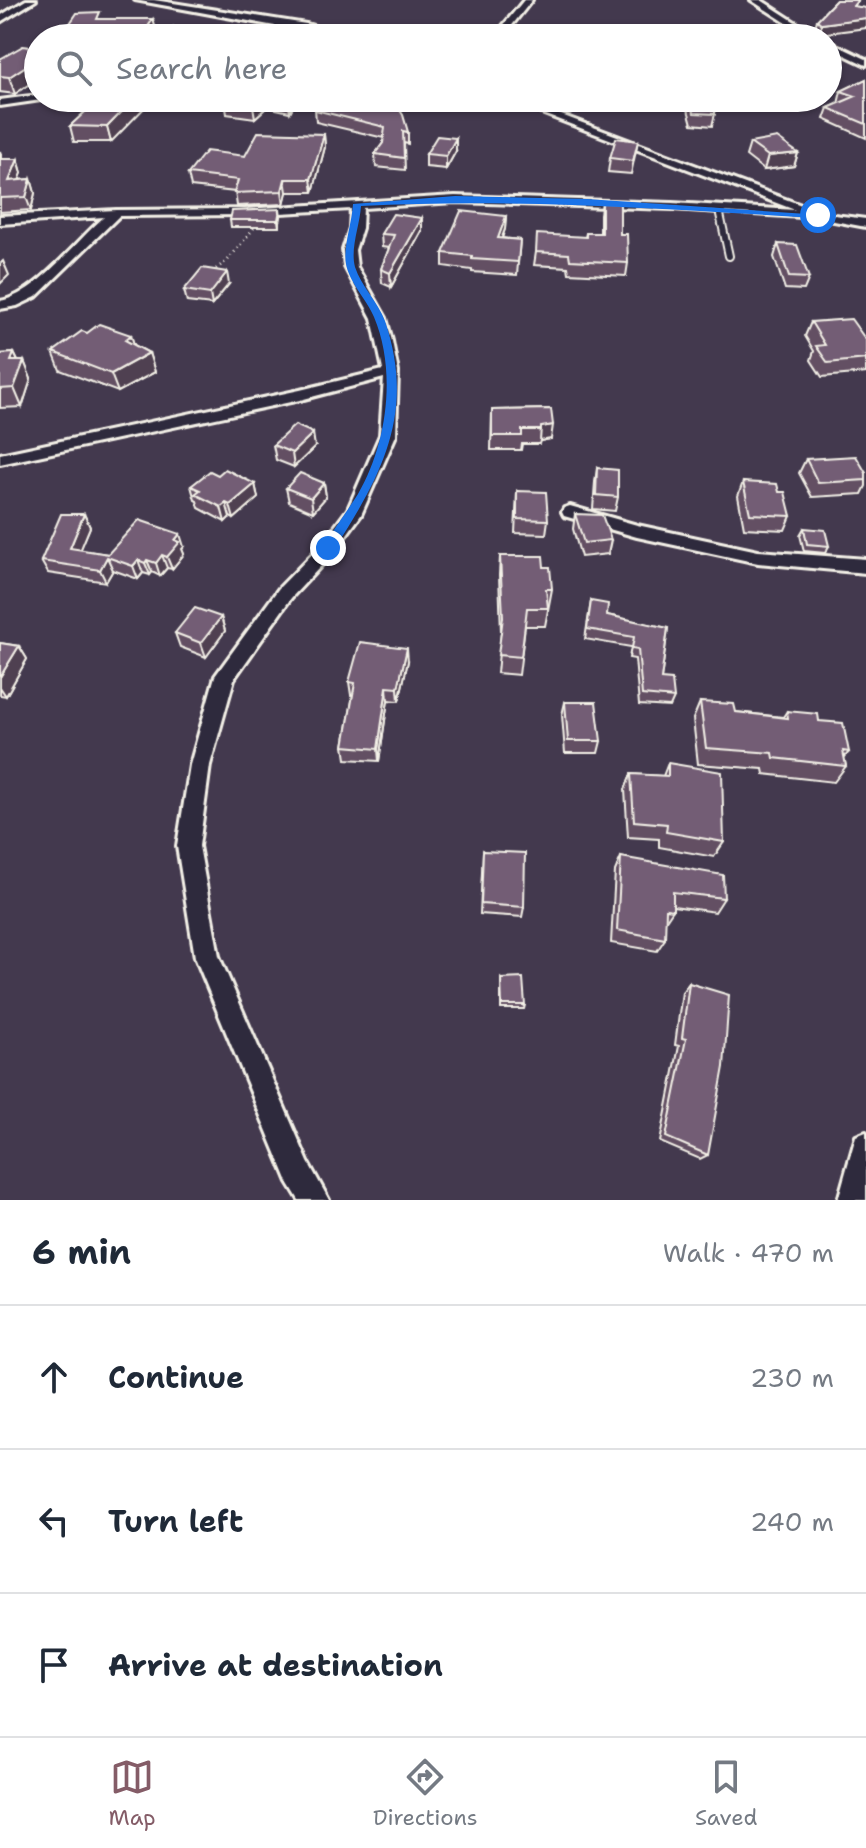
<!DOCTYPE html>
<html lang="en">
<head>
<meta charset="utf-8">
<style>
  :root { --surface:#fff; --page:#f2f2f3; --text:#1f2937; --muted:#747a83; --line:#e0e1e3; --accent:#845c67 }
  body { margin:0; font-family:"Shantell Sans",sans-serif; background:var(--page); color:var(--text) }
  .stop { position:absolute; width:24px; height:24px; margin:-18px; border:6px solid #1a73e8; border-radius:50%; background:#fff }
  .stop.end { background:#1a73e8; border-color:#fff; box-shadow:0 2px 8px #0008 }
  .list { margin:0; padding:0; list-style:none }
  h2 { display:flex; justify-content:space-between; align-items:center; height:104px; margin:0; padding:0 32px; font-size:34px }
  h2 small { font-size:26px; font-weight:400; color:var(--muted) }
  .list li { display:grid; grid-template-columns:52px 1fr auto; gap:24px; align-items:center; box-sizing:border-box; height:144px; padding:0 32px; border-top:2px solid var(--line) }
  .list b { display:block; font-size:30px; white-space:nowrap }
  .list em { font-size:26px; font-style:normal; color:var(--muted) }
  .icon { flex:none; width:44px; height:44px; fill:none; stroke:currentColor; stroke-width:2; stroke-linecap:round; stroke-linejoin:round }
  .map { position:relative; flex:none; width:866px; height:1200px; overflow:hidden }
  .search { position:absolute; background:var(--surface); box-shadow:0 2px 6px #0004; left:24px; right:24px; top:24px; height:88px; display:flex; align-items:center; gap:20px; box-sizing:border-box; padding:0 28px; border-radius:44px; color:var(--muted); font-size:30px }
  .sheet { height:536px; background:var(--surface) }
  nav { display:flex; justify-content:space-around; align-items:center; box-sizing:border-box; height:112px; border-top:2px solid var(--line); background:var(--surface); font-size:22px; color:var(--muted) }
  nav a { display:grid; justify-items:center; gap:4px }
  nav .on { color:var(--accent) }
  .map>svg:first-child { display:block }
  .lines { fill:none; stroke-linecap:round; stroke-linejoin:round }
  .lane-casing { stroke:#f4f1e8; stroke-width:10 }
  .street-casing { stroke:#f4f1e8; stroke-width:6 }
  .path { stroke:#f4f1e8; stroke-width:3; stroke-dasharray:1 4; stroke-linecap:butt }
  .lane { stroke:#2f2a3d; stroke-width:6 }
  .street { fill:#2f2a3d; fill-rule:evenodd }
  .wall { fill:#635064; stroke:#f4f1e8; stroke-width:2 }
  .shaded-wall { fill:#504151; stroke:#f4f1e8; stroke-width:2 }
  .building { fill:#735d74; stroke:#f4f1e8; stroke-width:2 }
  .route { fill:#1a73e8 }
</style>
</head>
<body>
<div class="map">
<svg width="866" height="1200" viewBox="0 0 866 1200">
  <rect width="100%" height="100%" fill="#43394e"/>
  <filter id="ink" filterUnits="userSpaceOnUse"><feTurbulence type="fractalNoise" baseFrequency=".0125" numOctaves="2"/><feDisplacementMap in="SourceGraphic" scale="16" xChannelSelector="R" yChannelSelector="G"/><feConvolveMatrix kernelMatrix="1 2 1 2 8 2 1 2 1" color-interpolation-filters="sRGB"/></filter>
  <g filter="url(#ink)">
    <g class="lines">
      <!-- lane casing -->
      <g class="lane-casing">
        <path id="lane" d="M719,210L729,256"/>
      </g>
      <!-- street casing -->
      <g class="street-casing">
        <g id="street">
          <path d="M26,0H36L0,22V16Z"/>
          <path d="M135,0H154L306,24L354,38H340Z"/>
          <path d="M524,0H532L502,38H493Z"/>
          <path d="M751,0H761L820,38H810Z"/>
          <path d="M828,41L866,59V65L828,47Z"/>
          <path d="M38,95V98H43L41,100L0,106V100Z"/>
          <path d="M502,98H516L804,206L803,211L866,219V227L818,218L672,209L455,202L363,208L362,228L355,250L357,267L386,318L392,341L398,372L396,435L361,515L334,552L291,598L234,679L210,765L199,846L219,956L308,1162L329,1200H299L288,1182L195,957L177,846L190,765L215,676L279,588L322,544L348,509L380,435L384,378L300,400L0,464V454L300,390L383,370L372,318L345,267L343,250L350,228L351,209L245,215L119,216L36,297L17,306L0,309V301C36,295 75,242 104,217L0,224V216L116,210L245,209L455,196L672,203L795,210Z"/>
          <path d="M570,506L637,525L758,551L866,559V573L758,563L637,537L564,516L562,512L564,508Z"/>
          <path d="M866,1132V1200H838L856,1136Z"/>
        </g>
      </g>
      <!-- path -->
      <path class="path" d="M212,272L228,260L258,223"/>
      <!-- lane -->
      <use href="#lane" class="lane"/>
      <!-- street -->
      <use href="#street" class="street"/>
    </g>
    <!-- wall -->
    <g class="wall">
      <path d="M836,0L819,34L814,31L817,20Z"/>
      <path d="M38,48L15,94L0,92V59Z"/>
      <path d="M866,79V138L824,119L828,108L838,104L841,91Z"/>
      <path d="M100,98L111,142H74L70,126Z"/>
      <path d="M230,98H298L290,112L267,107L255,118L227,114L225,102Z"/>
      <path d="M689,98H715V114L712,126L692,124L687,106Z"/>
      <path d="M315,108L408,132V144L404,143L405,170L376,167L375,154L383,143L384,138L316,122Z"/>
      <path d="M324,134L325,147L313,192H287L284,204L237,206L235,192L191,187L188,174L245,156Z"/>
      <path d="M638,141L631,174L608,172L610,158Z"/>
      <path d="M750,143L798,153L794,166L764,170L746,156Z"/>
      <path d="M0,151L2,157L0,159H18L22,173L19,180L31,179L35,193L31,210L0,212Z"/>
      <path d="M456,151L446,169L426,167V154Z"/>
      <path d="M602,202L620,234L628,263L626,276L569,273L568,267L534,265L536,252L585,237L586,233H600V214Z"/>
      <path d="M281,216L279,227H231L230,220Z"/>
      <path d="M506,216L505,229L502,238L520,240L517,275L472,272V270L443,266V253Z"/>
      <path d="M422,218V231L391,287L382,283L381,269L389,248L382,247L381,234Z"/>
      <path d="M778,244L809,278L804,290L785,289L774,257Z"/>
      <path d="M229,284L212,305L187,302L184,290Z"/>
      <path d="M811,322L866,359V373L822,377L811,360L814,351L805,336Z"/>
      <path d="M87,333L131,335L134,345L149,353L155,372L118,392L60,370L53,352Z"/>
      <path d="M14,353L18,361H24L31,379L22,407L0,408V354Z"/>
      <path d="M551,409V439L540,441L539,444H522L521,450H491L492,410Z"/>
      <path d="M273,445L315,447L294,467L276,460Z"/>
      <path d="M806,459L866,473V486L862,494L812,497L799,473Z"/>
      <path d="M597,468L618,497L615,511L593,509L595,482Z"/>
      <path d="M218,475L255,484L258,498L234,519L230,517L225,522L199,508L197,501L195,500L191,486Z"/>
      <path d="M743,482L779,492L791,516L785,530L744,528L738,496Z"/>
      <path d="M324,483L326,497L313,512L289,502L286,488Z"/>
      <path d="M517,491L548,520L546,534L515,533Z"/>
      <path d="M84,514L90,527L80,550L108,554L184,547L182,549L184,554L172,569L167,568L160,576L152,572L150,575L143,573L138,579L113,570L106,582L48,573L41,561Z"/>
      <path d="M575,514L611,540L608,554L581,557L573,529Z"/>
      <path d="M804,528L829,546L825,553L804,551L800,535Z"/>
      <path d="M500,556L544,567L552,589L545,626H525L519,675L497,673L501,632L499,575Z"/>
      <path d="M591,601L607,615L668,628L661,679L674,698L670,707L639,705L635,659L629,658L631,647L585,639Z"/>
      <path d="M221,617L225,631L206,657L180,647L175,633Z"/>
      <path d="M0,643L19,646L27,659L6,696L0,695Z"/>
      <path d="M408,661L399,701L388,700L379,761L346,759L344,746L353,695H351L349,682Z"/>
      <path d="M565,702L601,741L598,753H565L562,715Z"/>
      <path d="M700,702L736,712L783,717L787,711L819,721L849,752L844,758L846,766L834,782L764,774L763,769L698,764L693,719Z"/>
      <path d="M668,763L724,842L714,857L659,847V839L628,837L625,790L631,774L663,776Z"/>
      <path d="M483,851L524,907L522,917L480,914Z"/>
      <path d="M621,857L724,898L715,912L673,906V910L665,922V939L657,951L611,943L615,871Z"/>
      <path d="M501,979L525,1005L524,1009H501Z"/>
      <path d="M689,983L708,1155L700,1159L660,1142L679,1046L675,1045L682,992Z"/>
    </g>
    <!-- shaded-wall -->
    <g class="shaded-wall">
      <path d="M866,18V28L819,34L822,24Z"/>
      <path d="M153,19L156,30L147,28Z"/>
      <path d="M173,27L176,38H162Z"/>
      <path d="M38,58V78L15,94L9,77Z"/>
      <path d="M135,98H154L111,142L107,127Z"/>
      <path d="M262,98H266L267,107L255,118L253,106Z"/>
      <path d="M290,98H298L290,112L288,101Z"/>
      <path d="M324,134L325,147L313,192L311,179Z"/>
      <path d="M456,138V151L446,169V156Z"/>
      <path d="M798,153L794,166L764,170L768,156Z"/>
      <path d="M18,159L22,173L14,194L9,181Z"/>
      <path d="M31,179L35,193L31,210L26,197Z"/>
      <path d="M285,179L287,192L284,204L282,191Z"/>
      <path d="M280,209L281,216L279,227L278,220Z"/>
      <path d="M506,216L505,229L497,251L498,238Z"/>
      <path d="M422,218V231L391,287L390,273Z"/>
      <path d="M3,261L9,275L0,284V264Z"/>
      <path d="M227,272L229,284L212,305L210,294Z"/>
      <path d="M131,335L137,354L125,340Z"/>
      <path d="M14,353L21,368L24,361L31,379L22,407L14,388L11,361Z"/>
      <path d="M149,353L155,372L118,392L111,374Z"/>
      <path d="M553,425L551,439L540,441L541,427Z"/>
      <path d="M313,433L315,447L294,467L292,453Z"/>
      <path d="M324,483L326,497L313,512L311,498Z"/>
      <path d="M255,484L258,498L234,519L230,505Z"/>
      <path d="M226,503L230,517L225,522L221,507Z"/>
      <path d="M84,514L90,527L76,561L70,548Z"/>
      <path d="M180,534L184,547L182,549L184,554L172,569L167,557L175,540Z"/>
      <path d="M162,555L167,568L160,576L156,563Z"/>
      <path d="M107,557L113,570L106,582L100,570Z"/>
      <path d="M138,560L143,573L138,579L133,566Z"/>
      <path d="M147,560L152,572L150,575L145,563Z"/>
      <path d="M221,617L225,631L206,657L201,643Z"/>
      <path d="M19,646L27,659L6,696L0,687V677Z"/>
      <path d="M407,648L408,661L399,701L398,688Z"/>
      <path d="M387,687L388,700L379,761L378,749Z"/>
    </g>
    <!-- building -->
    <g class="building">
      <path d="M836,0H858L853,6L866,8V18L822,24L817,20Z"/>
      <path d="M100,12L97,19H153L147,28L173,27L162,38H60L77,13Z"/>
      <path d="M23,46L38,48V58L9,77L0,76V59Z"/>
      <path d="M866,79V124L828,108L856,96L841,91Z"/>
      <path d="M100,98H135L107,127L70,126Z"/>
      <path d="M230,98H262L253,106L225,102Z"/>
      <path d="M389,98H392L403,115L408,132L403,131L404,158L375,154L383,143L385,127L315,110V108L389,100Z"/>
      <path d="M690,98H715V114L694,113Z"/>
      <path d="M258,132L324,134L311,179H285L282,191L234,193L238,180L188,174L206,151L245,156Z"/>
      <path d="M437,136L456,138L446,156L426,154Z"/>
      <path d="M616,138L638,141L633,161L610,158Z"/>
      <path d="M777,138L798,153L768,156L750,143Z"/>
      <path d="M0,159H18L9,181L31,179L26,197L0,198Z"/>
      <path d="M602,202L620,203V234H627L628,263L570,260L569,254L536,252L537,234L586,237V233H602Z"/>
      <path d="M280,209L278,220H230L232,211Z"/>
      <path d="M461,211L506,216L498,238L520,240L518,262L472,259V256L443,253Z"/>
      <path d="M393,214L422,218L390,273L381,269L394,235L381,234Z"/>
      <path d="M778,244L797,245L809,278L789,277Z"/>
      <path d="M202,268L227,272L210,294L184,290Z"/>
      <path d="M851,319L866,340V359L828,363L816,346L825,345L811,322Z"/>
      <path d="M99,324L131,335L125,340L149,353L111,374L53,352L82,331L87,333Z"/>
      <path d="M14,353L11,361H24L14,388L0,389V354Z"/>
      <path d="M551,409L553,425L541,427V430H522V436H492V410Z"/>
      <path d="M295,425L313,433L292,453L273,445Z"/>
      <path d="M856,456L866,473V480L818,483L806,459Z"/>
      <path d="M597,468L618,470V497L596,495Z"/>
      <path d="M225,469L255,484L230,505L226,503L221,507L195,494L200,490L191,486L210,471L218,475Z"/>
      <path d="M300,473L324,483L311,498L286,488Z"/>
      <path d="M743,482L777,484L779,492H785L791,516L750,514Z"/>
      <path d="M517,491L546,492L548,520L517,519Z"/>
      <path d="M61,514H84L70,548L108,554L139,520L180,534L175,540L180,542L167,557L162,555L156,563L147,560L145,563L138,560L133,566L107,557L100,570L41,561Z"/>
      <path d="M575,514L602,515L611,540L584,543Z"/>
      <path d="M804,528L825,530L829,546L807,544Z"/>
      <path d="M500,556H543L544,567H550L552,589H546L548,608H527L521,657L498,655L503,617Z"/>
      <path d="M591,601L608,604L607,615L668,628L661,679L672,680L674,698L642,695L638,649L632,648L634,637L587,629Z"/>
      <path d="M195,608L221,617L201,643L175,633Z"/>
      <path d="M360,642L407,648L398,688L387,687L378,749L344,746L355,683L349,682Z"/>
      <path d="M0,643L19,646L0,677Z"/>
      <path d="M565,702H596L601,741H568Z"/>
      <path d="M700,702L734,704L736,712L788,718L787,711L818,714L819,721L843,723L849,752L843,751L846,766L774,758L773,753L706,748Z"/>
      <path d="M668,763L722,772L724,842L666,832L667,824L634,821L631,774L668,776Z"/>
      <path d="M483,851L525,853L524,907L481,904Z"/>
      <path d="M621,857L723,875L724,898L673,892V910L666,909L665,939L617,930Z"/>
      <path d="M523,978L525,1005H502L501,979Z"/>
      <path d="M689,983L729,995L724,1067L708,1155L666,1137L686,1039L682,1038Z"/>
    </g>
  </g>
  <!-- route -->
  <path class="route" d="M455,196L587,199L822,215L818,218C665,209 514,198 361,206C360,225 350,248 355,267C361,286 378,302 385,321C416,413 382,475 333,551H324V545C335,528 347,511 358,494C387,444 397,372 374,317C367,300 349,282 346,264C343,247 352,223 353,204Z"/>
</svg>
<div class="stop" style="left:818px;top:215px"></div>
<div class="stop end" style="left:328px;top:548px"></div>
<div class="search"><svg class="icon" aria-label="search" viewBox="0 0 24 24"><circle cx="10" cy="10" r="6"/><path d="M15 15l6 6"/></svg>Search here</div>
</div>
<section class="sheet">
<h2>6 min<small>Walk · 470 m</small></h2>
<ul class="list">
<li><svg class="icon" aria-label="ahead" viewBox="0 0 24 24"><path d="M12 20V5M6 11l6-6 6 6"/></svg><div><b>Continue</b></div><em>230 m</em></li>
<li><svg class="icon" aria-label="left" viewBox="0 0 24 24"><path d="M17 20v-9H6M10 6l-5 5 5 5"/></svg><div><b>Turn left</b></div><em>240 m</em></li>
<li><svg class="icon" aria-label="arrive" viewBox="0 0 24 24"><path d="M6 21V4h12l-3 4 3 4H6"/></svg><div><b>Arrive at destination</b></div></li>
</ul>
</section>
<nav>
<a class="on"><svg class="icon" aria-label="map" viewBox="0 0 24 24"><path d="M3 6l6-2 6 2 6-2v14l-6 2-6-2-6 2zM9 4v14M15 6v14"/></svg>Map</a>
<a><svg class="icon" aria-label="directions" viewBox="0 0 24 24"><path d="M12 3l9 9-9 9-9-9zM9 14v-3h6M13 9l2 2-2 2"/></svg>Directions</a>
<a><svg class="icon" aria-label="saved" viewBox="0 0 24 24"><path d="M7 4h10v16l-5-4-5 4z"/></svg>Saved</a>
</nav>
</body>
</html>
